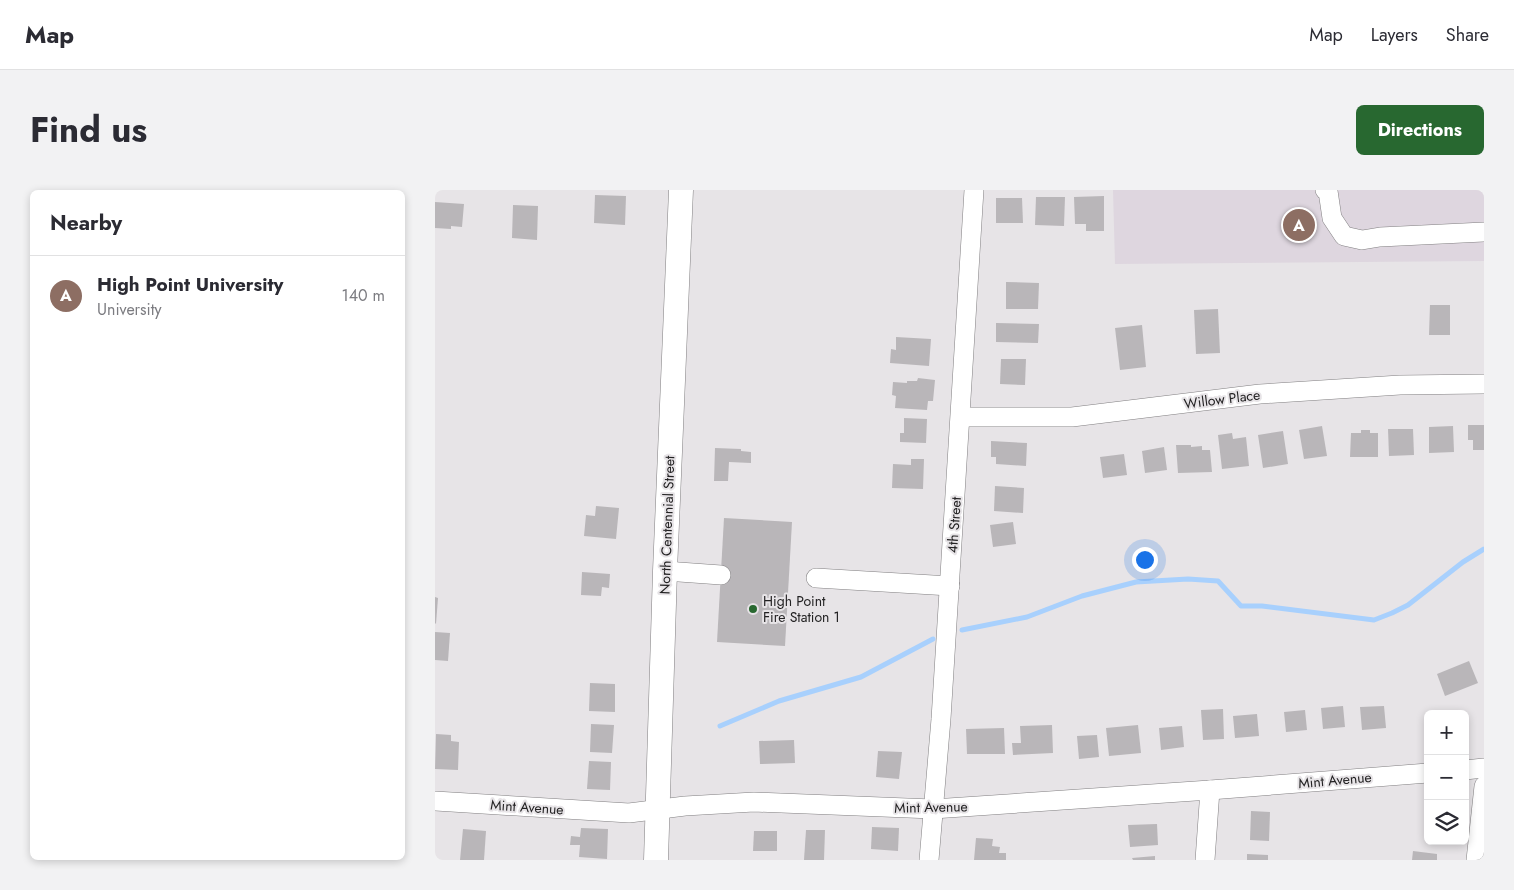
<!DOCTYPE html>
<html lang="en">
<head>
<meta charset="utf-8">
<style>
  :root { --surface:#fff; --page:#f2f2f3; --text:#2b2b33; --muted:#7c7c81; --line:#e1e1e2; --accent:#286830 }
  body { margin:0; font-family:Jost,sans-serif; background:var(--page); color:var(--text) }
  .controls { position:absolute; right:15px; bottom:15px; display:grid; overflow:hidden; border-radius:8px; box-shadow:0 2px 8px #0003 }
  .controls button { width:45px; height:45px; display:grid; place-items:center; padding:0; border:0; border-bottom:1px solid var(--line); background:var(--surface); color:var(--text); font:25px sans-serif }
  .you { position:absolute; left:709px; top:369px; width:18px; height:18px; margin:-12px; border:4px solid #fff; border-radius:50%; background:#1a73e8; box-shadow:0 0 0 8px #1a73e833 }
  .badge { display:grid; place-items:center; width:32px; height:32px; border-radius:50%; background:var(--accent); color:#fff; font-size:16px; font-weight:700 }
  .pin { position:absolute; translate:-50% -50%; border:2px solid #fff; box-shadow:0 1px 5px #0006 }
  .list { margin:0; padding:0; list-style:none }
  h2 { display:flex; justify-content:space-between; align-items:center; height:65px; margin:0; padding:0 20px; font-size:21px }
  h2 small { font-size:16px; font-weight:400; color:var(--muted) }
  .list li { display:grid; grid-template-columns:32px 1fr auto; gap:15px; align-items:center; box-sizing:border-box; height:80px; padding:0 20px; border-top:1px solid var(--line) }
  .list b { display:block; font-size:19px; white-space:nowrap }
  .list p { margin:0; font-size:16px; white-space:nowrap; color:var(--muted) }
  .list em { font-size:16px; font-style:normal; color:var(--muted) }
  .icon { flex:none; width:28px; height:28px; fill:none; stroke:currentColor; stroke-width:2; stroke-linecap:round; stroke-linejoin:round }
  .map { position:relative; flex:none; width:1049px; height:670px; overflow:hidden; border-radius:8px }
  header { display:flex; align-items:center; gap:30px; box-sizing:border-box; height:70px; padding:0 25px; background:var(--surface); border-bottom:1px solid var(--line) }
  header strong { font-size:24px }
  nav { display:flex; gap:28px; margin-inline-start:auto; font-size:18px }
  .intro { display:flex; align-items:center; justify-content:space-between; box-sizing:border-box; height:120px; padding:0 30px }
  h1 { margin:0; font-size:35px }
  .button { padding:12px 22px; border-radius:8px; background:var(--accent); color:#fff; font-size:18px; font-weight:700 }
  main { display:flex; gap:30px; padding:0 30px }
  aside { flex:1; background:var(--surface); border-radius:8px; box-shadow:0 2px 8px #0003 }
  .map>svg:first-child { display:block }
  .built { fill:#ded6df }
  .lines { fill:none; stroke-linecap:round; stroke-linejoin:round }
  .stream { stroke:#a8d0fd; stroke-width:5 }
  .building { fill:#b9b6b9 }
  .minor-casing { stroke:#817f81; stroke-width:20 }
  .major-casing { stroke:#817f81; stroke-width:25 }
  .minor { stroke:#fff; stroke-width:19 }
  .major { stroke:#fff; stroke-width:24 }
  .poi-dot { fill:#286830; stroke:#e7e4e7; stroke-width:2 }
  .labels { text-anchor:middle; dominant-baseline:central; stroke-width:4; stroke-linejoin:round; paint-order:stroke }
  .street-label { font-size:14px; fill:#232223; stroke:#e7e4e7 }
  .poi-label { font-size:14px; fill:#232223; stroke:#e7e4e7; text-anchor:start }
</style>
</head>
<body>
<header>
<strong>Map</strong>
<nav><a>Map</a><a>Layers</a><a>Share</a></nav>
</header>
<div class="intro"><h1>Find us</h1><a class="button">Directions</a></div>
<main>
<aside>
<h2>Nearby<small></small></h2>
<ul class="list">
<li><span class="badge" style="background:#8d6e63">A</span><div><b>High Point University</b><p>University</p></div><em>140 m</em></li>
</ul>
</aside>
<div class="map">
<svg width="1049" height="670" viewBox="0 0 1049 670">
  <rect width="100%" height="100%" fill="#e7e4e7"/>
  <!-- built -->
  <path class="built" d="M678,0H1049V71L680,74Z"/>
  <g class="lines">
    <!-- stream -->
    <g class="stream">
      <path d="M527,440L592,427L647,406L701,392L753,389L783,391L806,416H827L939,430L957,423L973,415L1028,372L1049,359"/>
      <path d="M285,536L344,511L426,487L498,449"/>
    </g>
  </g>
  <!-- building -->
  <g class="building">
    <path d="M160,5L191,6L190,35L159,33Z"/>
    <path d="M669,6V41H651V34H640L639,7Z"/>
    <path d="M601,7H630L629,36L600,35Z"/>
    <path d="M561,8H587L588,33H561Z"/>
    <path d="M0,12L29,14L27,37L16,36V39L0,38Z"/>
    <path d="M78,15L103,16L102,50L77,48Z"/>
    <path d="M571,92L604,93L603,119H571Z"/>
    <path d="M995,115H1015V145H994Z"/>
    <path d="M783,119L785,163L761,164L759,120Z"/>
    <path d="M561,133L604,134L603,153L561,152Z"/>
    <path d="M707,135L711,177L685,180L680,138Z"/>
    <path d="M461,147L496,149L494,176L455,173L456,159L461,160Z"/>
    <path d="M566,169H591L590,195L565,194Z"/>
    <path d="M483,188L500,190L498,211H493L492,220L460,218L461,206L457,205L458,192L472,193V191H482Z"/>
    <path d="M469,228L492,229L491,253L465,252V243H469Z"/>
    <path d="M1033,235H1049V260H1038V250H1033Z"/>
    <path d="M887,236L892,266L869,269L864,240Z"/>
    <path d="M1018,236L1019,262L994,263V237Z"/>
    <path d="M953,239H978L979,265L954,266Z"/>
    <path d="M926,240H935V243H943V267H915L916,243H926Z"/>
    <path d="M848,241L853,274L828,278L823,245Z"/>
    <path d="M797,243L798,249L811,247L814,276L787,279L783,245Z"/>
    <path d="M556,251L592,253L591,276L561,274V267H556Z"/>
    <path d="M741,255H756V257L767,256V260H775L777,282L743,283Z"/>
    <path d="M729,257L732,280L710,283L707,261Z"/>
    <path d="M280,258L306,259V261L316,262V273L294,272L293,291H279Z"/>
    <path d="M689,264L692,285L668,288L665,267Z"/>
    <path d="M476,269H489L488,299L457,298L458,274L476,275Z"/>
    <path d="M560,296L589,298L588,323L559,321Z"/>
    <path d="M161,316L184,318L181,349L149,346L151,325L160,326Z"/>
    <path d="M289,328L357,332L350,456L282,452Z"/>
    <path d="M578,332L581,354L558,357L555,335Z"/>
    <path d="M147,382L175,384L174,398L167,397L166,406L146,405Z"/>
    <path d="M0,407L3,408L1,434L0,433Z"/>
    <path d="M0,442L15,443L13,471L0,470Z"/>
    <path d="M1034,471L1043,493L1010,506L1002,484Z"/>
    <path d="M155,493L180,494V522L154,521Z"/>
    <path d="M908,516L910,537L888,539L886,518Z"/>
    <path d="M949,516L951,538L927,540L925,517Z"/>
    <path d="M788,519L789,549L768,550L766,520Z"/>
    <path d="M870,520L872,540L851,542L849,522Z"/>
    <path d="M822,524L824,546L800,548L798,526Z"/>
    <path d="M156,534L179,535L177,563L155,562Z"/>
    <path d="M617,535L618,563L578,565L577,553H586L585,536Z"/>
    <path d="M703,535L706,563L674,566L671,538Z"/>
    <path d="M747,536L749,557L726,560L724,538Z"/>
    <path d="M569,538L570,564H532L531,539Z"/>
    <path d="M1,544L16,545V551L24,552L23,580L0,579Z"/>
    <path d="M662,545L664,567L644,569L642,546Z"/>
    <path d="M359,550L360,573L325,574L324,551Z"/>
    <path d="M443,561L467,562L464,589L441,587Z"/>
    <path d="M154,571L176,572L175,600L152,599Z"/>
    <path d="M816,621L835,622L834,651L815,650Z"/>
    <path d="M722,634L723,655L695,657L693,635Z"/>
    <path d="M437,637L464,638L463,661L436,659Z"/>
    <path d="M146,638L173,639L172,669L144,667L145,655H135L136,646L145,647Z"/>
    <path d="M28,639L51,641L49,670H25Z"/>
    <path d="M371,640H390L389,670H369Z"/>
    <path d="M319,641H342V661H318Z"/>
    <path d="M541,648L558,649L557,656L565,657L564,663H571V670H539Z"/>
    <path d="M978,661L1002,664V670H977Z"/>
    <path d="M812,664L833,665V670H812Z"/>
    <path d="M720,666V670H698L697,668Z"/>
  </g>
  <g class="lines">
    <!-- minor casing -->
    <g class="minor-casing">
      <g id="minor">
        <path d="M890,0L893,1L897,28L909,46L927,50L945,47L1049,42"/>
        <path d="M526,227H637L825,204L965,195L1049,194"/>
        <path d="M230,381L286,385"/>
        <path d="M381,388L515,396"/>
        <path d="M1030,580L1049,578"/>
        <path d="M0,611L194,623L250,616L319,612L498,619L775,600L993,583"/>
        <path d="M494,670L506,529L539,0"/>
        <path d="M770,670L775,600"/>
        <path d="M1041,670L1049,596"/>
      </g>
    </g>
    <!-- major casing -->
    <g class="major-casing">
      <path id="major" d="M221,670L230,381L246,0"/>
    </g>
    <!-- minor -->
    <use href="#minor" class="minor"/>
    <!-- major -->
    <use href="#major" class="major"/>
  </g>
  <!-- markers -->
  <circle class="poi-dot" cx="318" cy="419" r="5"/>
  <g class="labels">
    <!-- street labels -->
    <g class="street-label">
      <text transform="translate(787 209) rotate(-7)">Willow Place</text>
      <text transform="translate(232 335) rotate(-88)">North Centennial Street</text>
      <text transform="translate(519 335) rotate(-86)">4th Street</text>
      <text transform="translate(900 590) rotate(-5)">Mint Avenue</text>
      <text transform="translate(92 617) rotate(4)">Mint Avenue</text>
      <text transform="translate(496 617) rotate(-1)">Mint Avenue</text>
    </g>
    <!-- poi labels -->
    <g class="poi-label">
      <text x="328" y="411">High Point<tspan x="328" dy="16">Fire Station 1</tspan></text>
    </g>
  </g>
</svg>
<div class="controls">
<button>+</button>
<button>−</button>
<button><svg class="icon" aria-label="layers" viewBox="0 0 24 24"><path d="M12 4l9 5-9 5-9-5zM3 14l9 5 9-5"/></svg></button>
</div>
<div class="you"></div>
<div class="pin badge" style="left:864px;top:35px;background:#8d6e63">A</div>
</div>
</main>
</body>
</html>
